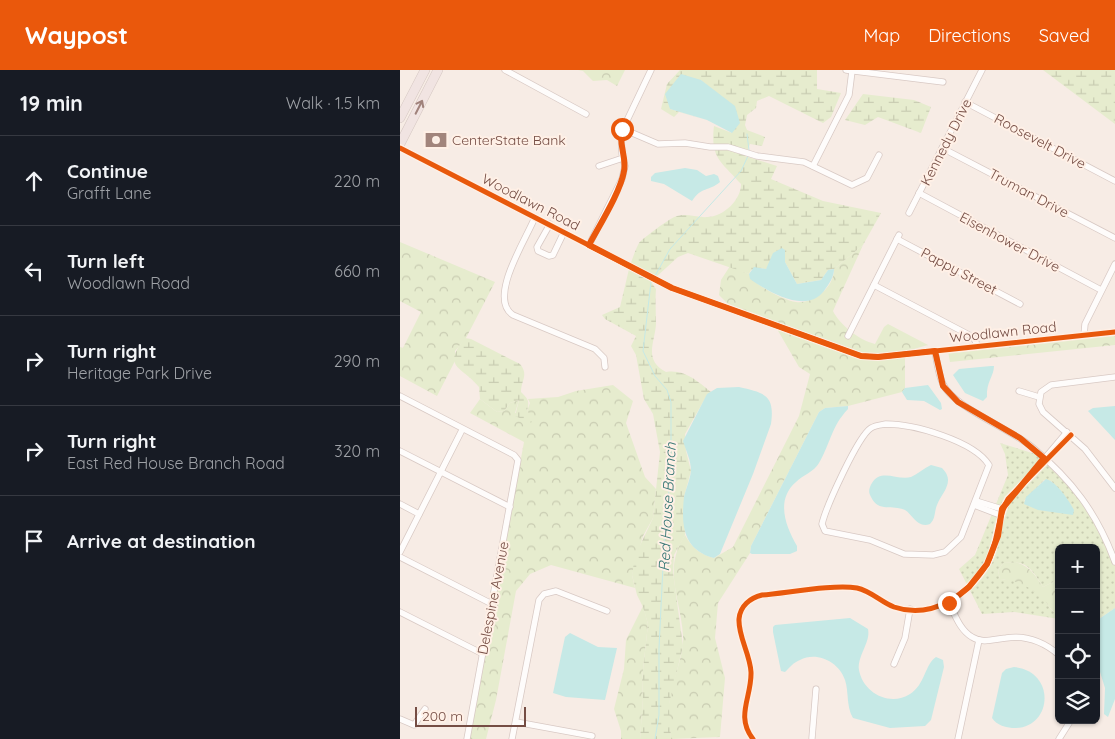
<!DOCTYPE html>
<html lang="en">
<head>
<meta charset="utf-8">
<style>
  :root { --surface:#171b24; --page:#20242c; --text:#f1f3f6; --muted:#9ea1a6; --line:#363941; --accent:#ea580c }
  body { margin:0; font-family:Quicksand,sans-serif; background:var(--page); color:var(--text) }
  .controls { position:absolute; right:15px; bottom:15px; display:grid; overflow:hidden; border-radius:8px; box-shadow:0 1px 4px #0004 }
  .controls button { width:45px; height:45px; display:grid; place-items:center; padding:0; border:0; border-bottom:1px solid var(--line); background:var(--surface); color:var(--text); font:25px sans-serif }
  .scale { position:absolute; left:15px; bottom:12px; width:111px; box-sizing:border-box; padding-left:5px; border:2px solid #754d44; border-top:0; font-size:14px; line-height:18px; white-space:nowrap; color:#754d44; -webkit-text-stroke:4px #fff0e6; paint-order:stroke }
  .stop { position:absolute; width:15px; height:15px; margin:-11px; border:4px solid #ea580c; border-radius:50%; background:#fff }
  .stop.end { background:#ea580c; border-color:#fff; box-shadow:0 1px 5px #0008 }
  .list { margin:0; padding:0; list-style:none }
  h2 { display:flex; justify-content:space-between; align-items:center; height:65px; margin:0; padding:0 20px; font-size:21px }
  h2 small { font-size:16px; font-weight:400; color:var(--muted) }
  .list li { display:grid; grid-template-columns:32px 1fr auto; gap:15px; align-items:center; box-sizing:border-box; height:90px; padding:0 20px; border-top:1px solid var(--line) }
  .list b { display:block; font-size:19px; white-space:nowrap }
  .list p { margin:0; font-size:16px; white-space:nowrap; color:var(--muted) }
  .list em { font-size:16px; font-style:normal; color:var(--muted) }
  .icon { flex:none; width:28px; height:28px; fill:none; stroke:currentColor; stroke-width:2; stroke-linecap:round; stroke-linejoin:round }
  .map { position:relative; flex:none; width:715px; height:669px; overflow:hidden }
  header { display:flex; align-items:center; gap:30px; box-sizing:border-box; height:70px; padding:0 25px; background:var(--accent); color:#fff }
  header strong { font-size:24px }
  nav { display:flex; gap:28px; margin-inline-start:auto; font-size:18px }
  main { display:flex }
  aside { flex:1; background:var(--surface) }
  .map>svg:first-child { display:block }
  .forest { fill:url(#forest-crowns) }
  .wetland { fill:url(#wetland-marsh) }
  .park { fill:url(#park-dots); fill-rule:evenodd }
  .water { fill:#c6e9e6 }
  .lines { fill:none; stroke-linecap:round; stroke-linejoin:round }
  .stream { stroke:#c6e9e6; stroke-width:1 }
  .minor-casing { stroke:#d8c9c4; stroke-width:7 }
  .highway-casing { stroke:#d5c7c2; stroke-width:10 }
  .minor { stroke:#fefcfb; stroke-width:5.5 }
  .highway { stroke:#f1e4e2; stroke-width:9 }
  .cycleway-casing { stroke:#fff0e6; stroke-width:8 }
  .cycleway { stroke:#e8590c; stroke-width:5 }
  .oneway { stroke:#a0827b }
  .route { stroke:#ea580c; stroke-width:6 }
  .labels { text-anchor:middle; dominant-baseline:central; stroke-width:4; stroke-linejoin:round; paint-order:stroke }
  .poi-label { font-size:14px; fill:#754d44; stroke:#fff0e6; text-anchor:start }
  .street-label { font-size:14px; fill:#754d44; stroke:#fff0e6 }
  .water-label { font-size:15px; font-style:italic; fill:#357674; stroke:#fff0e6 }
</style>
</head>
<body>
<header>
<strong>Waypost</strong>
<nav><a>Map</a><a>Directions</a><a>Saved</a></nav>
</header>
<main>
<aside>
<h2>19 min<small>Walk · 1.5 km</small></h2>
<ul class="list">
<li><svg class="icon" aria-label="ahead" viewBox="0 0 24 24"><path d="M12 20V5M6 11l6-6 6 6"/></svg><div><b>Continue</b><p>Grafft Lane</p></div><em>220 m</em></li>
<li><svg class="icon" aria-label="left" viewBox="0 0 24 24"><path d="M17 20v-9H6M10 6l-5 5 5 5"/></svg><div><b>Turn left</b><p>Woodlawn Road</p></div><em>660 m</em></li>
<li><svg class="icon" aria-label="right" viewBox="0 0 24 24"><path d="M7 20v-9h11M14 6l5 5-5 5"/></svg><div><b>Turn right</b><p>Heritage Park Drive</p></div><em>290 m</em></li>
<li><svg class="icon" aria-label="right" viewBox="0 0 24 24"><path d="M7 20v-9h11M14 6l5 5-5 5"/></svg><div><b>Turn right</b><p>East Red House Branch Road</p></div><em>320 m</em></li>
<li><svg class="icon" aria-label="arrive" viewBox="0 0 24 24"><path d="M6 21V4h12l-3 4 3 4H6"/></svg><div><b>Arrive at destination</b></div></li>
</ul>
</aside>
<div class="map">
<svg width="715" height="669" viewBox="0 0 715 669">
  <defs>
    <pattern id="forest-crowns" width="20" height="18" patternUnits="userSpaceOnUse" patternTransform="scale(1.25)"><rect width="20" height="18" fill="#e6ecce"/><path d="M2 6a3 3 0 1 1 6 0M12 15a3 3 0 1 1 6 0" fill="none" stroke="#c9ccb2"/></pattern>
    <pattern id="wetland-marsh" width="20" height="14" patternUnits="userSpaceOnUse" patternTransform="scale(1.25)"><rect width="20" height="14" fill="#e6ecce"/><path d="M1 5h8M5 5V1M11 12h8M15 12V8" fill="none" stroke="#c9ccb2"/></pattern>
    <pattern id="park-dots" width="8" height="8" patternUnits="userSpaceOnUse" patternTransform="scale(1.25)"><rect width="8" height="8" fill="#e6ecce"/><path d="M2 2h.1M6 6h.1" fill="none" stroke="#c9ccb2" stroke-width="1.8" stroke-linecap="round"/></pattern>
  </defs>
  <rect width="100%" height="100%" fill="#f7ece5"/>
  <!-- forest -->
  <g class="forest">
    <path d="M178,0H225L217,16L207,10L193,11L183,1Z"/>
    <path d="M0,172L95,212L66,268L55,281V291L37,326L0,306V277L3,278L21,242L0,231Z"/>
    <path d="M463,175L433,241C440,255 459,270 475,274L484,257L488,254L528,275C505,282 485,286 461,284L332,238L319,225L321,210L330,196L349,204C352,214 385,231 396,232C413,234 434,218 434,199Z"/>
    <path d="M377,259L451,285L505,286V318L502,322L448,336L425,338L419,342L351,476L350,483L318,533L315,568L325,608L320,667L271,669C270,658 268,645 269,634C271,611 284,589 283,566C281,529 262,500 285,465C292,478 300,484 314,488L333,477L399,346L410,304L399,297Z"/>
    <path d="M715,264V275L550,292L548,281Z"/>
    <path d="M213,315L233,331L226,353L245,407L256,419L253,448L243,466L232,505L235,518L151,495L130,504L116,521L96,630L86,669H69L124,372L70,343L80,329L97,342L104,341L110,333L119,330L115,343L129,345L127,341L130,333L128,329L158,327L176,321Z"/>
    <path d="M615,492C630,496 635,505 643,517L659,509V544C650,541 650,536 644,531C633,521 614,510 600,509L598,501L603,493Z"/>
    <path d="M243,536L248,554L242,609L243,628L240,669H221V661L214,639L224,599L226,570Z"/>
  </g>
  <!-- wetland -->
  <g class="wetland">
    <path d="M280,0H417V19L441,23L431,47L423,53L369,26L357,31L356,38L347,45L345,55L347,60L365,67L362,76L350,74L345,86L377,96L371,109L423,131L481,143L463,175L434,199L428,200L421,210L397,214L385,192L384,179C368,182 374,190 366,199L358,198L351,200L349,204L288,183L278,187L255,208L230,195C233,188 235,180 239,173C242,169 271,147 277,146C286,143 298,148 308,147C324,146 341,130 341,114C322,92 310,89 314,56L332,63L310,18L301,10L270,39L307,50L279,42L274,47L261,39L267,14Z"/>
    <path d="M643,0H715V54Z"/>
    <path d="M463,24L514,30L531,37L521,63L478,47L465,55L445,50Z"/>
    <path d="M229,199L252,211L251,212L256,219C255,231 256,242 256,254C255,272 243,290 266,302C285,299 297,311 311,322L307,325L285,364L286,381L291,401L284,427L285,465L274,485L273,502L283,576L269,634L271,669H240L243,628L242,609L248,554L243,537L237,525L232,505L235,486L253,448L260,382L253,344L244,329L236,285L231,276L236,266L205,249L202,245L220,237Z"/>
    <path d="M65,268L71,269L120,294C129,305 121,310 121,322C128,329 130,331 127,341L133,347L131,353L115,346L119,330L110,333L104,341L97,342L80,329L79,317C62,296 41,298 65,268Z"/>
  </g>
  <!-- park -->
  <path class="park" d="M600,373L645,387L677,422L704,465L715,492V538L696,551V478H659V509L643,517C631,498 627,490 603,493L598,501L600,509C617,510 633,518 645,531C650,537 650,541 659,544V549L614,542L582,544L559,499L575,485L608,405L605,384ZM644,410L651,411L663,424L655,441H645L624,431Z"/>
  <!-- water -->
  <g class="water">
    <path d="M281,4L301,10L335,36L340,53L332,63L307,50L270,39L265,24Z"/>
    <path d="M285,98L297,100L306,106L314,104L318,106L320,112C308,122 302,116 292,131L264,114L251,111V107L255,103Z"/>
    <path d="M382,178L385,180V192L397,214L421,210L428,200L434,199C434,207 429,214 424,221C406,244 370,223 350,209L349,204L354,197L366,199L373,183Z"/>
    <path d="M591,296H594C594,306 586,312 587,327L583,331L565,323L553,305L559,299Z"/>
    <path d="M528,315L541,333L542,339L540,340L524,331L507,330L502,322L505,318Z"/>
    <path d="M339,317C365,323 375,325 371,354L353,404L320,484L314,488C283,480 281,455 284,427C286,418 290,410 291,401C291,390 286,381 283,371L307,324L317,318Z"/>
    <path d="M448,336V339C431,357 431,372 419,393C414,402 403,405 396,412C375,430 386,457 397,476V481L390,484H352L350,483L351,476L419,342L425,338Z"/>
    <path d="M715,336V370L688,341L693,338Z"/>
    <path d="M531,395L542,398C556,412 542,422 537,435C534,442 536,448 530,454C518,459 513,445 505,440C492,434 479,443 471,427C468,422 469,418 472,413C481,398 498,411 511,407C518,404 524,398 531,395Z"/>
    <path d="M646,409C657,412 669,431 674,440L673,445L638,440L624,434L626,427Z"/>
    <path d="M715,538V629L708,647L704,644L705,618L696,589V551Z"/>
    <path d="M450,548L468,559C471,572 457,586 459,600C463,623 490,637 510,624C525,615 525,594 536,587L543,590L544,597L531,650L525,656L490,658L453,648C446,636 449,622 445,610C439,592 417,581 400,590C394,592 389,598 385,602L381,601L373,562V557L375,555Z"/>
    <path d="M170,563L198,577L217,578L205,630L166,627L153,623L165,567Z"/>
    <path d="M614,597C657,601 653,660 612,658C604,657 597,655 592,648L602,603L606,599Z"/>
  </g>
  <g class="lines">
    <!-- stream -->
    <g class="stream">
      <path d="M347,64L349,80"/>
      <path d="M255,206L270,179L341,101L348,86"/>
      <path d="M251,212L243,281L255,306L267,320L271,332V398L264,475L259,578V645L255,669"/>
    </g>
    <!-- minor casing -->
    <g class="minor-casing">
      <g id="minor">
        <path d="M105,0L186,44"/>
        <path d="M446,0L543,12"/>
        <path d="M565,32L715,111"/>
        <path d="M223,59L258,74L285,73L310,77H328L357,86L404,92L452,115L467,108L479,85"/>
        <path d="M0,78L272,218L461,286L478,287L715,262"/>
        <path d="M542,78L715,168"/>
        <path d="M199,96L223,88"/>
        <path d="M413,96L449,25L452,1"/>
        <path d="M519,123L701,220"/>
        <path d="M509,143L582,0"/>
        <path d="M135,147C127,168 87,228 113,245L195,279L204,288L205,297"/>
        <path d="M150,154L137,177L138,181L149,186L153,185L164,162"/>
        <path d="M497,169L620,234"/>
        <path d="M189,175L222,109L225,96L222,84L221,63L251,0"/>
        <path d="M474,215L573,267L578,276"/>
        <path d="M684,265L685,254L715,194"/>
        <path d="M448,266L499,165"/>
        <path d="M535,281C537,292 538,304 543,314C553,337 609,358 632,377C672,410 697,443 715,492"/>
        <path d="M715,307L651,315L641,322L639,334L643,342L685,379L715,418"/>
        <path d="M619,321L639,327"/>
        <path d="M0,326L114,385L118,390L67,669"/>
        <path d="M486,354C514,354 574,371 589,395L561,467L545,482L533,485L504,484L470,470L425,461L422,454C426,437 458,366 471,358C476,355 481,355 486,354Z"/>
        <path d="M0,381L110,437"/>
        <path d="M634,401L667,362"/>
        <path d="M576,431L602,439"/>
        <path d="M0,434L19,444"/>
        <path d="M574,435L600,445"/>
        <path d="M0,482L62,360"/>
        <path d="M0,487L92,534"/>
        <path d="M549,533C555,545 560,560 572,567C583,574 594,569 606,568C626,565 644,572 659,585"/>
        <path d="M0,542L83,584"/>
        <path d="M494,594L505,568L510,539"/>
        <path d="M0,649L14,655L25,639"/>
        <path d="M116,652L192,666"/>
        <path d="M412,668L416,619"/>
        <path d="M112,669L139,530L144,524L156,521L207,541"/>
        <path d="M353,669C335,646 352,627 351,602C350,584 338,566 339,549C340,536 350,528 362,525C387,523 434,514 457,518C471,521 481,532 494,537C532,550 568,525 587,494C599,473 596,449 608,429L671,365"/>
        <path d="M558,669L579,570"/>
        <path d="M659,669L671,650"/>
      </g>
    </g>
    <!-- highway casing -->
    <g class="highway-casing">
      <g id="highway">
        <path d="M0,48L25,0"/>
        <path d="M0,74L38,0"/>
      </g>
    </g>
    <!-- minor -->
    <use href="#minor" class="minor"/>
    <!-- highway -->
    <use href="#highway" class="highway"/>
    <!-- cycleway casing -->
    <g class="cycleway-casing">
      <g id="cycleway">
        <path d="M0,78L272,218L461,286L478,287L715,262"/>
        <path d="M353,669C335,646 352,627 351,602C350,584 338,566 339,549C340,536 350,528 362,525C387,523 434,514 457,518C471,521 481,532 494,537C532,550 568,525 587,494C599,473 596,449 608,429L671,365"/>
      </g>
    </g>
    <!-- cycleway -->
    <use href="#cycleway" class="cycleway"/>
  </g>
  <!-- one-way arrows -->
  <defs><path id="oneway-shaft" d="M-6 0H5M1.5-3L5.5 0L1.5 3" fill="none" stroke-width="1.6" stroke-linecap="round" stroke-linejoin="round" transform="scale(1.25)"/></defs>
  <use class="oneway" href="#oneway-shaft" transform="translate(19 37) rotate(-63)"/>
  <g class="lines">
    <!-- route -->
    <path class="route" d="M222,59C218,74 227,87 224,101C221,121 199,156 189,175L272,218L461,286L478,287L535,281L543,316L558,332L620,368L644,388L602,439L598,466L587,494L569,517L549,533"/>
  </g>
  <!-- icons -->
  <defs>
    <g id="bank-bare" transform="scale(1.725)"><path d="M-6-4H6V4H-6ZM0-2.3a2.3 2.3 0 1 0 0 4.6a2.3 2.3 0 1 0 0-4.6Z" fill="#a2857c" stroke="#fff0e6" stroke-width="2.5" paint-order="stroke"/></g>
  </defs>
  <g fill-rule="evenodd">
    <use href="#bank-bare" x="36" y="70"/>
  </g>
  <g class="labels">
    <!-- poi labels -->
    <g class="poi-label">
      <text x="52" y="70">CenterState Bank</text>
    </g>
    <!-- street labels -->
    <g class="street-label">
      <text transform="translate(640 71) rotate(28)">Roosevelt Drive</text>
      <text transform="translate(546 72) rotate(-63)">Kennedy Drive</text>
      <text transform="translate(629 123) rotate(28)">Truman Drive</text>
      <text transform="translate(131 132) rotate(27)">Woodlawn Road</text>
      <text transform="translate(610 172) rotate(28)">Eisenhower Drive</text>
      <text transform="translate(559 201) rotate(28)">Pappy Street</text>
      <text transform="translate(603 262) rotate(-6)">Woodlawn Road</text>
      <text transform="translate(93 528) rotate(-79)">Delespine Avenue</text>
    </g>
    <!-- water labels -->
    <g class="water-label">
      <text transform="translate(267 437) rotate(-87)">Red House Branch</text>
    </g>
  </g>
</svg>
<div class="controls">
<button>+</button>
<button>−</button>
<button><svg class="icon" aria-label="locate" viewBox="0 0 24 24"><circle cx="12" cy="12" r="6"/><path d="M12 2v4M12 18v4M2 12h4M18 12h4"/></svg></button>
<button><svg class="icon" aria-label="layers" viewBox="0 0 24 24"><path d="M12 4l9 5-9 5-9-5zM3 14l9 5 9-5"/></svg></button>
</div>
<div class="scale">200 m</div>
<div class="stop" style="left:222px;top:59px"></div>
<div class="stop end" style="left:549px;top:533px"></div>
</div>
</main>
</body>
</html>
